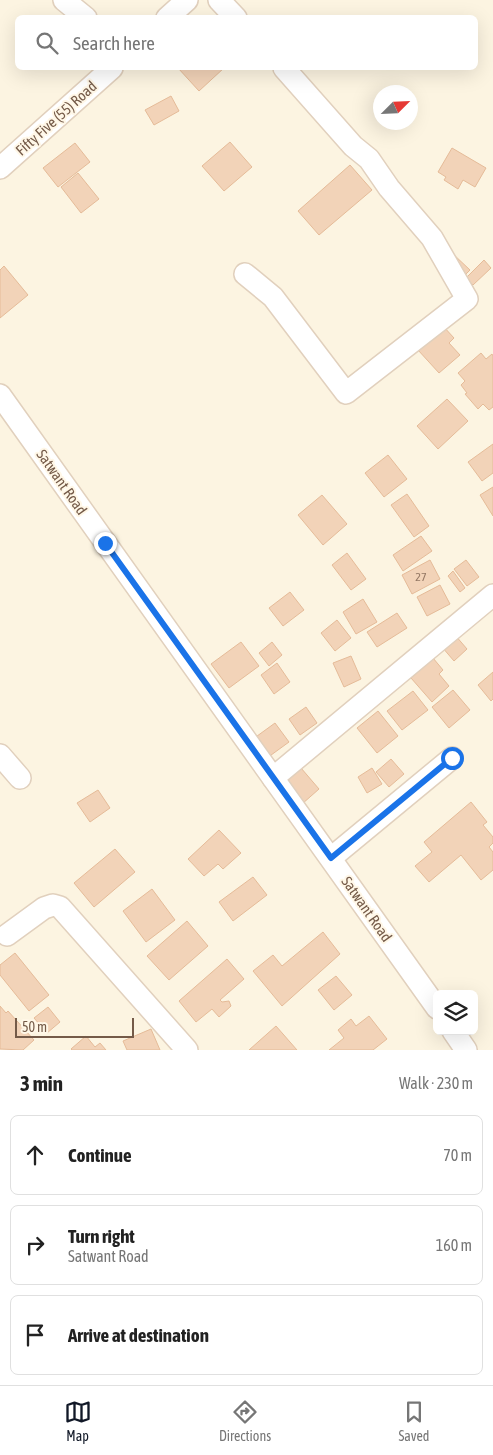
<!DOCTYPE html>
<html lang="en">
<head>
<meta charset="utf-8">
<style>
  :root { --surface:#fff; --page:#f6f6f6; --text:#222; --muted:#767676; --line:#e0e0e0; --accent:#111827 }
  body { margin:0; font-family:"Asap Condensed",sans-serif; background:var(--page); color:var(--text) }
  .controls { position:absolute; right:15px; bottom:15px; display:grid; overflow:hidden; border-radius:8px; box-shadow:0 5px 20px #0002 }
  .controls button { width:45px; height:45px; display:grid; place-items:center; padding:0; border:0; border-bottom:1px solid var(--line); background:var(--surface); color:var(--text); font:25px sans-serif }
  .compass { position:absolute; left:373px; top:85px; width:45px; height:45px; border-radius:50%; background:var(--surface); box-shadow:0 5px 20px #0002; rotate:66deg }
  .scale { position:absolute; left:15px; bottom:12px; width:119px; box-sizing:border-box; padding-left:5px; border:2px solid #745a48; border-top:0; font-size:14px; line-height:18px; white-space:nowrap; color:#745a48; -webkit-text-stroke:4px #fff7e7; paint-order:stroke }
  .stop { position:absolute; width:15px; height:15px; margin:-11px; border:4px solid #1a73e8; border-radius:50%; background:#fff }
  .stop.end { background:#1a73e8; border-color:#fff; box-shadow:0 1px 5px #0008 }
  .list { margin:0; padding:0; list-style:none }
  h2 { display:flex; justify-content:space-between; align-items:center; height:65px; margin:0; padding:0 20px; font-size:21px }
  h2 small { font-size:16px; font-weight:400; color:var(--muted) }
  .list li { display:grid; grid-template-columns:32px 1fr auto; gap:15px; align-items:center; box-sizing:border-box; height:80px; margin:0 10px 10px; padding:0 10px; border:1px solid var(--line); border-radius:8px }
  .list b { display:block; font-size:19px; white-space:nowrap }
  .list p { margin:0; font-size:16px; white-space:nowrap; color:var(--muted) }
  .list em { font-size:16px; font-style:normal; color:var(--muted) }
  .icon { flex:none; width:28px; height:28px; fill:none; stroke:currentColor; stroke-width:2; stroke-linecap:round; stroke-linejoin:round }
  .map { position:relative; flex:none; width:493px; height:1050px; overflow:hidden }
  .search { position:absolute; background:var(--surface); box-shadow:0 5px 20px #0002; left:15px; right:15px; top:15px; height:55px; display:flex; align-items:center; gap:12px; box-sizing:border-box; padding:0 18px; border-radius:8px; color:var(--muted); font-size:19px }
  .sheet { height:335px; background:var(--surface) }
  nav { display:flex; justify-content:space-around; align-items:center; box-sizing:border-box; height:70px; border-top:1px solid var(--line); background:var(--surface); font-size:14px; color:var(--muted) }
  nav a { display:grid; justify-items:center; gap:2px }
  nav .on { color:var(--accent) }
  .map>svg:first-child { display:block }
  .building { fill:#f2d3b8; stroke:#e5bb98 }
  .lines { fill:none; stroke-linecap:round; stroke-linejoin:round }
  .minor-casing { stroke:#e1d0bd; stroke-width:24 }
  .minor { stroke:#fff; stroke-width:21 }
  .route { stroke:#1a73e8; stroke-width:6 }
  .labels { text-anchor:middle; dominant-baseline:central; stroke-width:4; stroke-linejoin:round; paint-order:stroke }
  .number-label { font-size:12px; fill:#947864 }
  .street-label { font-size:15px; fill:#745a48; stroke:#fff7e7 }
</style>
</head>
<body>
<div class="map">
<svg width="493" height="1050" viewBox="0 0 493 1050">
  <rect width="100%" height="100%" fill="#fcf4e1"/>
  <!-- building -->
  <g class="building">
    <path d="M178,68H224L199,91Z"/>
    <path d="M171,96L179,111L154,125L145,110Z"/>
    <path d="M230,142L252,167L224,191L202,166Z"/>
    <path d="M75,143L90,162L58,187L43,168Z"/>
    <path d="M452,148L486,168L475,187L463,180L458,189L444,180L446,177L438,172Z"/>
    <path d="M350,165L372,190L319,235L298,211Z"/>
    <path d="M78,173L99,199L81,213L61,187Z"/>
    <path d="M452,253L470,270L463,277Z"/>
    <path d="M484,260L491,268L473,285L466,278Z"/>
    <path d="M4,266L28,295L0,318V270Z"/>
    <path d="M443,326L454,338L449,343L460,355L439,373L418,350Z"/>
    <path d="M481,353L486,359L492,354L493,356V407L489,410L483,404L478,409L465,394L467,393L461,385L465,381L458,373Z"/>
    <path d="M447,399L468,421L438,449L417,426Z"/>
    <path d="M493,444V473L482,481L468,462Z"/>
    <path d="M388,455L407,479L384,497L365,473Z"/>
    <path d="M493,487V516L480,495Z"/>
    <path d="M407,494L429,526L414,537L391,505Z"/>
    <path d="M322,495L347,524L323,545L298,515Z"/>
    <path d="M421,536L432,551L403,571L393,555Z"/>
    <path d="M347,553L366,579L351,590L332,565Z"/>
    <path d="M430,560L440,579L412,594L402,575Z"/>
    <path d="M466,560L479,577L467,586L454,569Z"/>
    <path d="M453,571L465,588L460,592L448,576Z"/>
    <path d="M440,585L450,604L427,616L417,597Z"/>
    <path d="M290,592L304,610L283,626L269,608Z"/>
    <path d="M363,599L377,622L356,634L343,612Z"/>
    <path d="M397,613L407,628L377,647L367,632Z"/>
    <path d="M337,620L351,638L335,651L321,633Z"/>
    <path d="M455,635L467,649L454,661L442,647Z"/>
    <path d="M241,642L259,666L229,688L211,664Z"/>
    <path d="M272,642L282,655L269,666L259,653Z"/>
    <path d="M351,656L361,679L344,687L333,663Z"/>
    <path d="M433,658L443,670L439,674L449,686L432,702L411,678Z"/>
    <path d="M277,663L290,682L274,694L261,675Z"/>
    <path d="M493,672V699L491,701L478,685Z"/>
    <path d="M453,690L470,710L449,728L432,707Z"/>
    <path d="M413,691L428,710L402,730L387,711Z"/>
    <path d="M306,707L317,723L300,735L289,719Z"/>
    <path d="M378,711L398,736L377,753L357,728Z"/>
    <path d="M275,723L289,742L267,758L253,739Z"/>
    <path d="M391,759L404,774L389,787L376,772Z"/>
    <path d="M301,768L319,789L302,804L284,784Z"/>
    <path d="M372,768L382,784L367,793L358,777Z"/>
    <path d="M98,790L110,808L90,822L77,803Z"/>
    <path d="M471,802L487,822L483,825L493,837V843L489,847L493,852V870L481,880L461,855L429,882L415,866L432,852L424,842Z"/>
    <path d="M219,830L241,853L223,869L218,864L204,876L188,859Z"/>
    <path d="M115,849L135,872L94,907L74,883Z"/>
    <path d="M253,877L267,895L233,921L219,902Z"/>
    <path d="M152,889L175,920L146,942L123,911Z"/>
    <path d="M187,921L208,946L169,980L147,956Z"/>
    <path d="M323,932L340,954L282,1006L253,971L273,955L282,966Z"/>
    <path d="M15,953L49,995L29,1011L0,975V965Z"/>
    <path d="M227,959L244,979L220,1000L222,1002L229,1001L231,1006L219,1017L212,1009L196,1022L179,1001Z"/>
    <path d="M336,976L352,995L334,1010L318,990Z"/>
    <path d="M0,1006L6,1013L8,1011L34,1040L23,1050L0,1049Z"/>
    <path d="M48,1007L60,1022L47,1033L34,1018Z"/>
    <path d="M369,1016L387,1039L373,1050H329L344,1038L338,1030L351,1019L356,1026Z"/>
    <path d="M276,1026L297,1050H249Z"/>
    <path d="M151,1029L160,1050H127L123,1041Z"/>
    <path d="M86,1036L95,1047L100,1043L106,1050H72L71,1049Z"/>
  </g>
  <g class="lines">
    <!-- minor casing -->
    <g class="minor-casing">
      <g id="minor">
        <path d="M64,0L86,18"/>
        <path d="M219,0L236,18"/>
        <path d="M167,18L187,0"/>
        <path d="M0,168L112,68"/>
        <path d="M245,274L273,297L346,393L467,299L432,238L389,188L369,159L353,146L284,68"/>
        <path d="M0,395L437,1008"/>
        <path d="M0,755L20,778"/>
        <path d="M273,778L493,595"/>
        <path d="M331,858L452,758"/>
        <path d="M7,935L44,908L53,905L60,907L187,1050"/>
        <path d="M453,1031L466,1050"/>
      </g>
    </g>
    <!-- minor -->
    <use href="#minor" class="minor"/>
  </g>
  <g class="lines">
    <!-- route -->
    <path class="route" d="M105,543L331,858L452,758"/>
  </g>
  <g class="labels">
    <!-- number labels -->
    <g class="number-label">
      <text x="421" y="577">27</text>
    </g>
    <!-- street labels -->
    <g class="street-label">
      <text transform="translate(56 118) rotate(-42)">Fifty Five (55) Road</text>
      <text transform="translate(62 482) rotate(55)">Satwant Road</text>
      <text transform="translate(367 909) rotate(55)">Satwant Road</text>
    </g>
  </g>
</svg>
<div class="controls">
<button><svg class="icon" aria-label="layers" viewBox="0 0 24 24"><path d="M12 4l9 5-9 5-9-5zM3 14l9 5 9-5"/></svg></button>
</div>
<svg class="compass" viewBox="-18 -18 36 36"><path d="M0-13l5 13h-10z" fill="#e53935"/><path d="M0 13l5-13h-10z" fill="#767676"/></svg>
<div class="scale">50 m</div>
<div class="stop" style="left:452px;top:758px"></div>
<div class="stop end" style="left:105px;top:543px"></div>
<div class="search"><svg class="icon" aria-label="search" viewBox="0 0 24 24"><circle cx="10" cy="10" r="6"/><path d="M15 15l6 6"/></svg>Search here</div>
</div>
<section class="sheet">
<h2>3 min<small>Walk · 230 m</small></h2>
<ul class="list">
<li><svg class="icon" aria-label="ahead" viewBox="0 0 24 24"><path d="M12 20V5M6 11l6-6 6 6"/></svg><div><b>Continue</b></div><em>70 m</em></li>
<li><svg class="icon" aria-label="right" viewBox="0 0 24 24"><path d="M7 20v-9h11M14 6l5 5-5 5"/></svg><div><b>Turn right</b><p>Satwant Road</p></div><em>160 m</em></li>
<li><svg class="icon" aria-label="arrive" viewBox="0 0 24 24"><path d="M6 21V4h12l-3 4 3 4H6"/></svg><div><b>Arrive at destination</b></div></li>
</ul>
</section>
<nav>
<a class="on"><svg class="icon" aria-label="map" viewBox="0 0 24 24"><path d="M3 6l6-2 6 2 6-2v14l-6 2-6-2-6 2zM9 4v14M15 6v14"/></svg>Map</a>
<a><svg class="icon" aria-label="directions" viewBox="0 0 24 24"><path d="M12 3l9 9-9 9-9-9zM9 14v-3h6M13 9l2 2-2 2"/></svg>Directions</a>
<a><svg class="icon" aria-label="saved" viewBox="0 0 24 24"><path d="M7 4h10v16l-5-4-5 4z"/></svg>Saved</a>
</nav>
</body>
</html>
